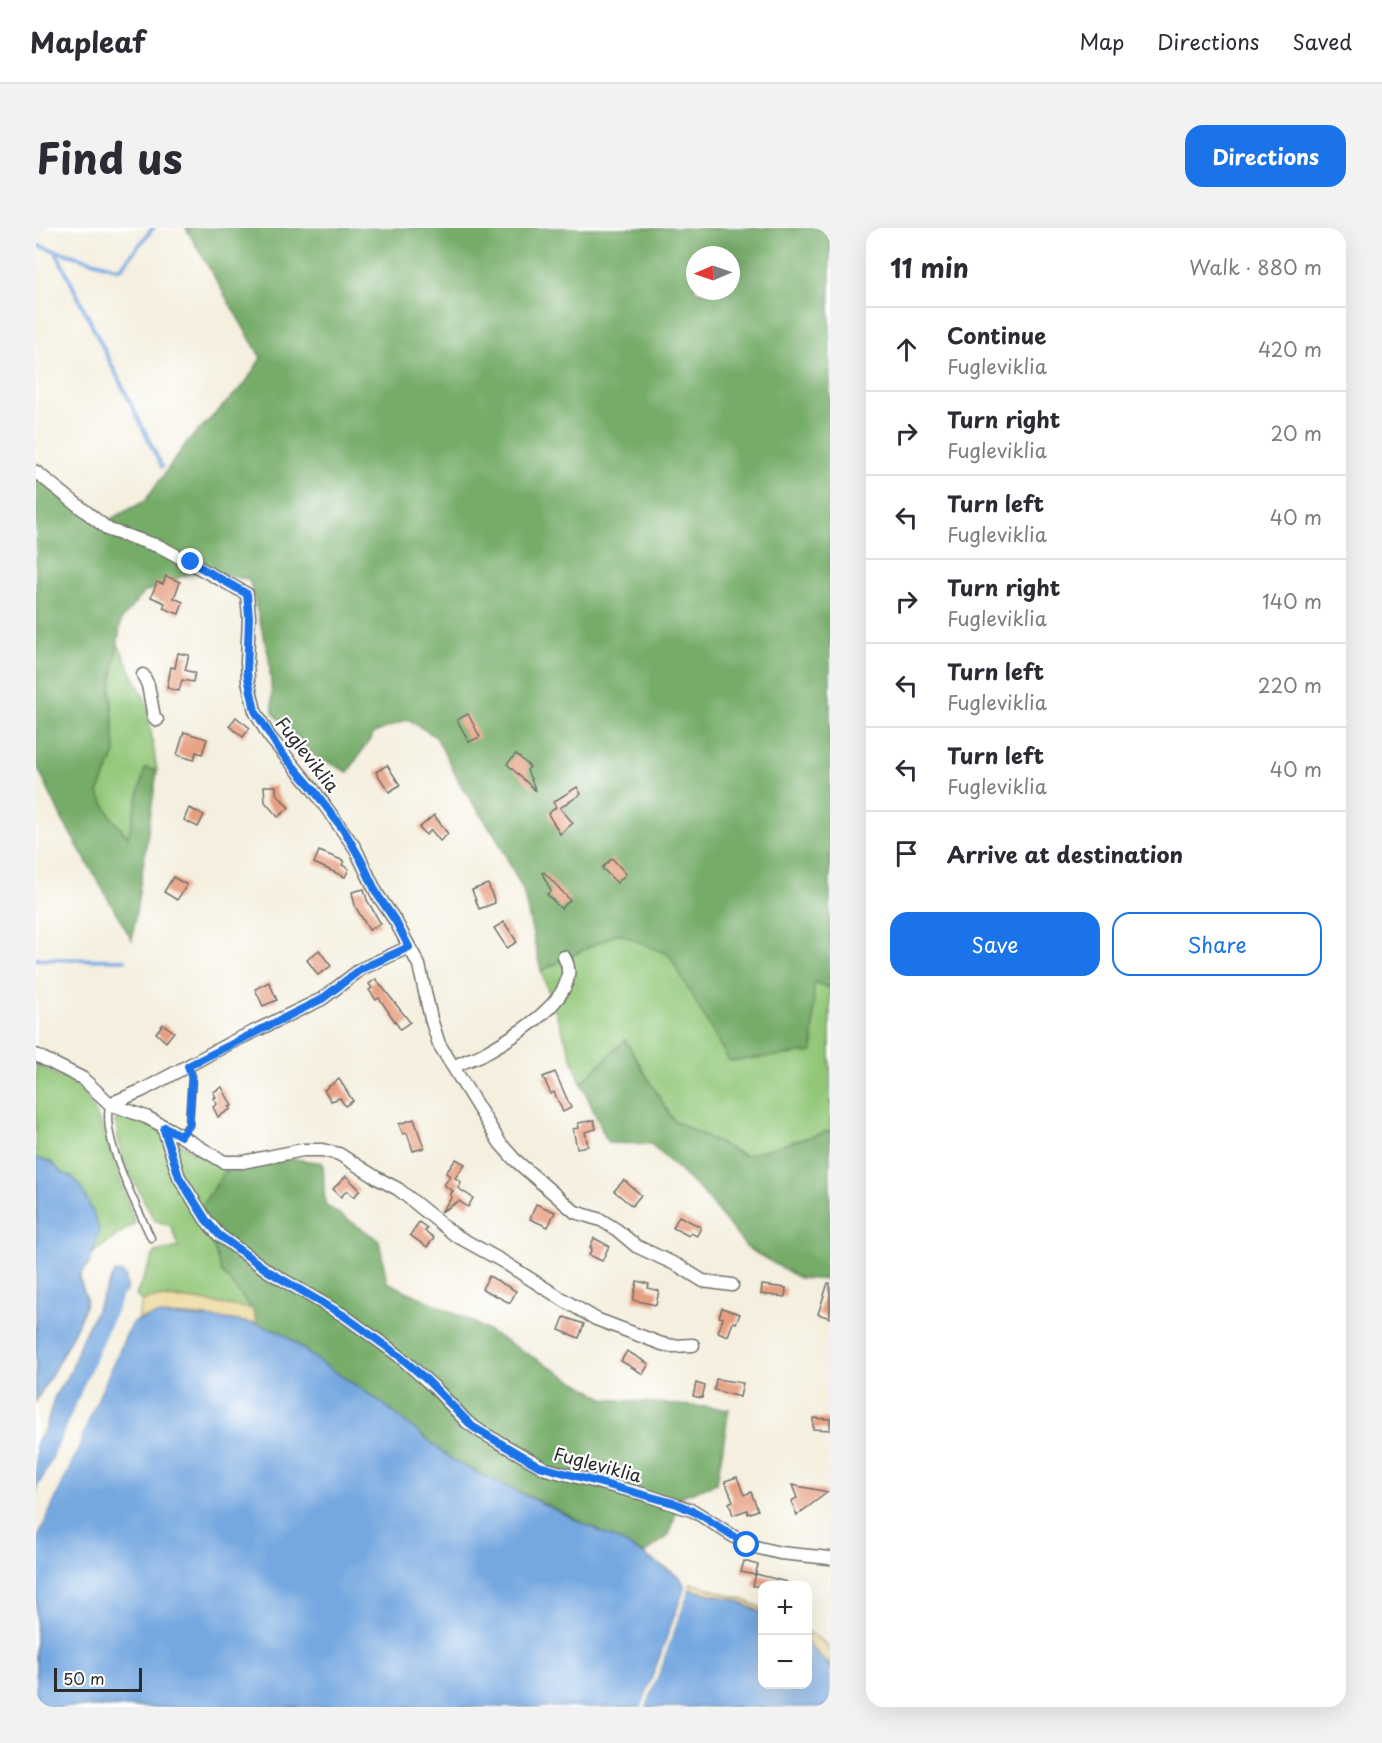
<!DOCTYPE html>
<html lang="en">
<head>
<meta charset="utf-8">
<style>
  :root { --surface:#fff; --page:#f2f2f3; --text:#2b2b33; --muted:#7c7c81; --line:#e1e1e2; --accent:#1a73e8 }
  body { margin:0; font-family:"Playpen Sans",sans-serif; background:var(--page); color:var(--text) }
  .controls { position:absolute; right:18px; bottom:18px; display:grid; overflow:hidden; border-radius:12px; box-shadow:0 6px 24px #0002 }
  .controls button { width:54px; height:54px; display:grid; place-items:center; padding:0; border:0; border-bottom:2px solid var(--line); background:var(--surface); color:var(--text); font:30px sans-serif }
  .compass { position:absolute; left:650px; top:18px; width:54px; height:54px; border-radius:50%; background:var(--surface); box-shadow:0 6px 24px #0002; rotate:268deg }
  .scale { position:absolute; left:18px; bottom:15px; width:88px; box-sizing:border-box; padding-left:6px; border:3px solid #2b2b2b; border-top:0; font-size:16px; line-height:21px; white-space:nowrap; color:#2b2b2b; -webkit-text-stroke:4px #fff; paint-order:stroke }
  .stop { position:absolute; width:18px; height:18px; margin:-14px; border:4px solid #1a73e8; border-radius:50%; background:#fff }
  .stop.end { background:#1a73e8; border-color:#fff; box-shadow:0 2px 6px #0008 }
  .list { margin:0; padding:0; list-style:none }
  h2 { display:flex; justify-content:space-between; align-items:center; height:78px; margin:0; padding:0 24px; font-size:26px }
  h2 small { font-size:20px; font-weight:400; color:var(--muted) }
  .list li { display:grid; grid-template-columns:39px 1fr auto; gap:18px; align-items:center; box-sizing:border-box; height:84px; padding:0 24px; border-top:2px solid var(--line) }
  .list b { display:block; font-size:22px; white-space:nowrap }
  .list p { margin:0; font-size:20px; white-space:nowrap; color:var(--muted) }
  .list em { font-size:20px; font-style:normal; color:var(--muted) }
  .actions { display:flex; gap:12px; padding:18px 24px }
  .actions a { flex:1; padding:14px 0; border:2px solid var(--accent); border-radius:18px; text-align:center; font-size:21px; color:var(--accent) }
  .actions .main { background:var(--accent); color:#fff }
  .icon { flex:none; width:33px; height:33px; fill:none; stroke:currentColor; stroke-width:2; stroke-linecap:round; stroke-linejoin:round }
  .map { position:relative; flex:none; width:794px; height:1479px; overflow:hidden; border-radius:18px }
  header { display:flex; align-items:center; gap:36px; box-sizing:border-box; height:84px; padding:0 30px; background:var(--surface); border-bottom:2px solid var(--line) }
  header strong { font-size:28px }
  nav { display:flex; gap:33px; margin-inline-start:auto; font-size:21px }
  .intro { display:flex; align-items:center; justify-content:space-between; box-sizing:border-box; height:144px; padding:0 36px }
  h1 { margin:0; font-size:42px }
  .button { padding:15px 27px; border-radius:18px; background:var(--accent); color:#fff; font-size:21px; font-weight:700 }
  main { display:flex; gap:36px; padding:0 36px }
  aside { flex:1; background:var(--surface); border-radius:18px; box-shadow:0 6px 24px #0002 }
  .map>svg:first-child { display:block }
  .green { fill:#92c778; stroke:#5e7952; stroke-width:1.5 }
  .forest { fill:#75ac68; stroke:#506c4a; stroke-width:1.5; fill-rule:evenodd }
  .sand { fill:#eeda9e; stroke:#8c8264; stroke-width:1.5 }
  .water { fill:#74a7e0; stroke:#506986; stroke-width:1.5 }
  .pier { fill:#f4efde }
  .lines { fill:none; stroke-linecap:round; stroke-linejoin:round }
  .stream { stroke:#74a7e0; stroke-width:4 }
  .building { fill:#e79f81 }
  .lane-casing { stroke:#71706a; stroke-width:9 }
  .street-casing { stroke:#71706a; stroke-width:15 }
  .lane { stroke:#fff; stroke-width:6 }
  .street { stroke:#fff; stroke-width:12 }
  .route { stroke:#1a73e8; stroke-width:8 }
  .labels { text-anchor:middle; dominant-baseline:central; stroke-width:4.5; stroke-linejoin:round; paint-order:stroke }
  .street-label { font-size:18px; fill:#2b2b2b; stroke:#fff }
</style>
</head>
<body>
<header>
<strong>Mapleaf</strong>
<nav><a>Map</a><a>Directions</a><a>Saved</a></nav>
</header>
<div class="intro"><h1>Find us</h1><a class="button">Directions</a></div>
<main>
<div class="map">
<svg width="794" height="1479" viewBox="0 0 794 1479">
  <rect width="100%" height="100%" fill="#fff"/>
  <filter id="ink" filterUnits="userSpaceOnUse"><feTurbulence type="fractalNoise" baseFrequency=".0167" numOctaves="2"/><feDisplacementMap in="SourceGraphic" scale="12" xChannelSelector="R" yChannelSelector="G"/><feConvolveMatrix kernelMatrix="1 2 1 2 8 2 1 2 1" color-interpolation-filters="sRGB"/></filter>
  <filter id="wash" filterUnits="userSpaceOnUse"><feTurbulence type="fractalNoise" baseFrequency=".008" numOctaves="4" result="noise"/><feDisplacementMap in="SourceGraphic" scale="24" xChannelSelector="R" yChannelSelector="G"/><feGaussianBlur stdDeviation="1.35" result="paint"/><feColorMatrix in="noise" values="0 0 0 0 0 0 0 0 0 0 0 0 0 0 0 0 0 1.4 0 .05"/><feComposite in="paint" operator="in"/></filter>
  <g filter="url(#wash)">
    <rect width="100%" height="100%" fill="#f4efde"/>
    <!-- green -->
    <g class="green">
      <path d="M81,414L111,476L121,543L109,540L93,610L76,590L62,565L79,525L75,461Z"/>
      <path d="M582,705L633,726L693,833L778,754L794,760V903L709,928L637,892L589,812L545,855L505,743Z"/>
      <path d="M0,836L46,861L66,898L99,995L58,1024L52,1038L45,1044L44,1052L50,1070L49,1078L28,1123L0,1173Z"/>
      <path d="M93,886L190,942L165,979L185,1043L216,1081C190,1079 128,1061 106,1074L100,1067L119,1024L143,1019L135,998L118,992L86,930L79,893Z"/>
    </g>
    <!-- forest -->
    <g class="forest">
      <path d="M150,0H794V760L778,754L777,824L693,833L633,727L582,705L505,743L487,662L459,607L426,559L400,509L372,491L338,505L312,544L279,528L237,485L233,429L213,351L156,344L107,365L85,392L75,461L79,525L62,565L76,590L92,609L109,540L121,543L96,712L27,593L0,536V235C26,252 47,276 73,292L109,273L151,214L209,156L225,130ZM659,27H695V63H659Z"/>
      <path d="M589,812L637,892L708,928L794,903V1052L763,1050L711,1020L668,966L615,916L572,915L545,855Z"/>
      <path d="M251,930L287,935L289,977L343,1012L351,1054L435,1093L569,1171L693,1181L681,1255L645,1268L633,1307L608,1326L506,1274L419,1234L345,1174L285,1135L258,1113L245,1104L221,1096L216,1081L185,1043L165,979L190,942Z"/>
    </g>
    <!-- sand -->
    <g class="sand">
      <path d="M114,1070L152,1071L216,1081L221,1096C182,1091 142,1082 102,1091L106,1074Z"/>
      <path d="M655,1355L703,1370L726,1380V1385L700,1372L653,1361Z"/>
      <path d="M772,1404C794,1418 794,1416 794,1443L792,1436L772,1416Z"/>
    </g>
    <!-- water -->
    <g class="water">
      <path d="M1,930L15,934L25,944L38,950L47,963L58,987L63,1001L60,1013L54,1034L43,1048C44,1056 49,1063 50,1071C52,1083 9,1158 0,1173Z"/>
      <path d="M82,1044L88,1046L90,1051L91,1060L10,1245L5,1252L0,1271V1214L10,1199L19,1167L34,1145L45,1113L78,1045Z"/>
      <path d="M120,1087L189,1091L221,1096L245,1104L285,1135L345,1174L419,1234L588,1315L644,1349L649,1359L606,1479H0V1312L41,1222L54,1187L96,1094Z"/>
      <path d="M653,1361L700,1372L726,1385V1456H772V1416L792,1436L794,1443V1479H610Z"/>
    </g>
    <!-- pier -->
    <g class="pier">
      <path d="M88,1064L89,1067L73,1107L13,1246L5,1259V1265L3,1272L0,1274L2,1259L10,1245Z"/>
      <path d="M103,1088L102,1091L96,1094L91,1103L54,1187L41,1222L0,1312V1305L38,1221L51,1186L88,1101L93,1092Z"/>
      <path d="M651,1355L654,1359L634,1414L610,1479H606Z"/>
    </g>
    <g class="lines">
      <!-- stream -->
      <g class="stream">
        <path d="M0,17L84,41L117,0"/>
        <path d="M19,22L126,239"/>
        <path d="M0,731L89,732"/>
      </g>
    </g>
    <g id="blocks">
      <!-- building -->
      <g class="building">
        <path d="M130,348L144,354L138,370L147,374L143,386L127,380L129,375L115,369L121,354L127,356Z"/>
        <path d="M142,425L153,427L149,442L159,445L157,454L146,452L143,463L131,460L135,439L139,440Z"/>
        <path d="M432,486L444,509L433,514L421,492Z"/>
        <path d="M200,489L214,500L207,509L193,498Z"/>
        <path d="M148,504L171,511L166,526L160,524L158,532L141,527Z"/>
        <path d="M480,526L494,539L491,542L500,563L471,536Z"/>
        <path d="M351,537L364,557L353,564L340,544Z"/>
        <path d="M228,558H240V565L253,580L242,589L229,574Z"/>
        <path d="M541,559L545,566L524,580L537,595L524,606L512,586L520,579L517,574Z"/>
        <path d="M153,580L168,587L162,599L148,592Z"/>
        <path d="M398,587L412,606L404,613L395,602L390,607L383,600Z"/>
        <path d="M283,623L308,633L306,637L313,641L309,649L278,635Z"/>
        <path d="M576,630L590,646L581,655L566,640Z"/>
        <path d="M508,644L534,672L525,681L511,666L515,663L506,645Z"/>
        <path d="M137,649L151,657L141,672L128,664Z"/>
        <path d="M452,656L459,675L443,681L436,662Z"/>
        <path d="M328,661L331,672L345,696L333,702L319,678L316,664Z"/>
        <path d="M468,694L481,714L471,720L458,700Z"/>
        <path d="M283,722L295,738L282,747L271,732Z"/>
        <path d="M340,751L374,794L364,801L343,770L340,772L333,762L336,760L333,756Z"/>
        <path d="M233,754L241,772L227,778L219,761Z"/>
        <path d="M127,796L138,804L130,814L120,805Z"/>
        <path d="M519,844L535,880L527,884L518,864L515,866L507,849Z"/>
        <path d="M303,851L317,873L309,878L304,870L295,873L288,862Z"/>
        <path d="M186,859L196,878L193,879L195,881L182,889L177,879L181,876L177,870L180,869L177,864Z"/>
        <path d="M378,891L388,920L377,923L371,905L367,906L363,896Z"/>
        <path d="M558,892L560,901L549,904L552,918L541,920L537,901L543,900L542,895Z"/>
        <path d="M420,931L429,936L419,950L425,954L422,960L437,970L432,979L423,973L405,984L416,969L414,967L417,963L408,957L414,948L410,945Z"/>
        <path d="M310,948L324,962L318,969L311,962L305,969L297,961Z"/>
        <path d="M588,952L605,967L596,978L578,963Z"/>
        <path d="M500,976L519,984L512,999L494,991Z"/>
        <path d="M643,988L665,999L661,1008L655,1005L653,1008L637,1000Z"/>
        <path d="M383,994L391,1000L389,1003L398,1010L391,1019L374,1007Z"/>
        <path d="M558,1010L573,1018L566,1033L553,1027L556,1020L554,1019Z"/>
        <path d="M453,1048L480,1063L474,1075L446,1061Z"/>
        <path d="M601,1053L613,1056L612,1060L623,1063L620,1077L597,1072Z"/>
        <path d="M792,1055H794V1090L782,1086Z"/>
        <path d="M726,1057L750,1060L749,1069L725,1066Z"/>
        <path d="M686,1080L704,1086L700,1095L697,1094L692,1108L682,1104L687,1090L683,1089Z"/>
        <path d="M528,1089L548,1096L543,1110L523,1102Z"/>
        <path d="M591,1123L613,1136L607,1146L585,1133Z"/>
        <path d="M680,1151L707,1155L704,1169L678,1162Z"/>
        <path d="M660,1155L669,1158L666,1170L657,1168Z"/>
        <path d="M777,1190L794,1191V1202L777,1201Z"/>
        <path d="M701,1249L708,1267L715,1264L722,1282L712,1286L711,1282L697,1287L693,1275L697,1273L689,1253Z"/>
        <path d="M756,1257L792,1264L761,1287L755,1273L761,1270Z"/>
        <path d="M708,1333L722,1337L719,1347L705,1344Z"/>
        <path d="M720,1346L751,1354L750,1358H717Z"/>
      </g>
    </g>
  </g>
  <g filter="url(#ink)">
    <use href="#blocks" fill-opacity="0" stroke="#71706a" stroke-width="1.5"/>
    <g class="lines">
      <!-- lane casing -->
      <g class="lane-casing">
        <g id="lane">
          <path d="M74,876C63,907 102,980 115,1010"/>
          <path d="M145,908L153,897L156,848L152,838"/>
        </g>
      </g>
      <!-- street casing -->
      <g class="street-casing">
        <g id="street">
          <path d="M0,244L73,302L125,319L211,366L213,389L211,434L212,453L219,483L233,508L277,561L319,620L341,666L360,694L383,737L395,791L403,816L464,915L478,931L539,984L565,992L581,1002L600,1018L643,1038L667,1053L696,1057"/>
          <path d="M107,447L112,457L118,489L121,492"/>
          <path d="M0,827L46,850L74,876L110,889L133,901L188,934H207L267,922H286L303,926L341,950L362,961L419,1007L466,1033L526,1071L560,1091L626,1116L637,1118L657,1117"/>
          <path d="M418,839C426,833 438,831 447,826C474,811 551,767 528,729"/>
          <path d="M74,876L107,862L196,814L286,771L325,741L373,719"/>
          <path d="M129,899L128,902L143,949L170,992L183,1007L232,1043L307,1087L362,1127L398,1159L431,1194L445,1204L510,1241L607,1266L658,1283L711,1317L744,1325L794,1330"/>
        </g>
      </g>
      <!-- lane -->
      <use href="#lane" class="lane"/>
      <!-- street -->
      <use href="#street" class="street"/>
    </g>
  </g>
  <g class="lines" filter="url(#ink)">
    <!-- route -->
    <path class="route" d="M155,334L211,366L213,389L211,445L219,483L244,523L277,561L309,604L325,632L341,666L360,694L373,719L325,741L286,771L152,838L156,849L153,897L145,908L129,899L128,902L143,949L170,992L183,1007L232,1043L307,1087L362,1127L391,1152L437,1199L503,1238L641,1276L663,1286L711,1317"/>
  </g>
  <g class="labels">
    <!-- street labels -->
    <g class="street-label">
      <text transform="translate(272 526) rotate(52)">Fugleviklia</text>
      <text transform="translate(562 1236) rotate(15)">Fugleviklia</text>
    </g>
  </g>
</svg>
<div class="controls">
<button>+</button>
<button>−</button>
</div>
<svg class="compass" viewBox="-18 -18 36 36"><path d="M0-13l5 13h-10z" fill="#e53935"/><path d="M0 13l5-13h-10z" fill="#7c7c81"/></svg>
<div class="scale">50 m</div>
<div class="stop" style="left:711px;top:1317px"></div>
<div class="stop end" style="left:155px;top:334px"></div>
</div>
<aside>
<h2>11 min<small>Walk · 880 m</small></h2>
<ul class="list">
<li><svg class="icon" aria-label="ahead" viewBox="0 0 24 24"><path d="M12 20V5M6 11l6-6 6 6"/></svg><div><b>Continue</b><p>Fugleviklia</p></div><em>420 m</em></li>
<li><svg class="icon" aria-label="right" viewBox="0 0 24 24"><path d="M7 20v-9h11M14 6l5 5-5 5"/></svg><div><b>Turn right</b><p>Fugleviklia</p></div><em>20 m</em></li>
<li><svg class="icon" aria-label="left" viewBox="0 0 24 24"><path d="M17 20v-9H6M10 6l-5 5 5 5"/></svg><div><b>Turn left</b><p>Fugleviklia</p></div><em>40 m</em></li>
<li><svg class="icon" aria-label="right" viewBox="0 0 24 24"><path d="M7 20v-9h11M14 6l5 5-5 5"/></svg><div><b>Turn right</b><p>Fugleviklia</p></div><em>140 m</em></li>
<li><svg class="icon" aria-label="left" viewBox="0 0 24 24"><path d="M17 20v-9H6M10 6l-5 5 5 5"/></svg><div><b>Turn left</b><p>Fugleviklia</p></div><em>220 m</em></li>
<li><svg class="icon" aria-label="left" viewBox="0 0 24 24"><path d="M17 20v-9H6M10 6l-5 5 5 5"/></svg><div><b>Turn left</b><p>Fugleviklia</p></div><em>40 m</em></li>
<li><svg class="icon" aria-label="arrive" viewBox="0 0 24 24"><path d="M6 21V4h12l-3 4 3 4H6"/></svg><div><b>Arrive at destination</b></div></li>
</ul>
<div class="actions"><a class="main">Save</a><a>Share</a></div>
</aside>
</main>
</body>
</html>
